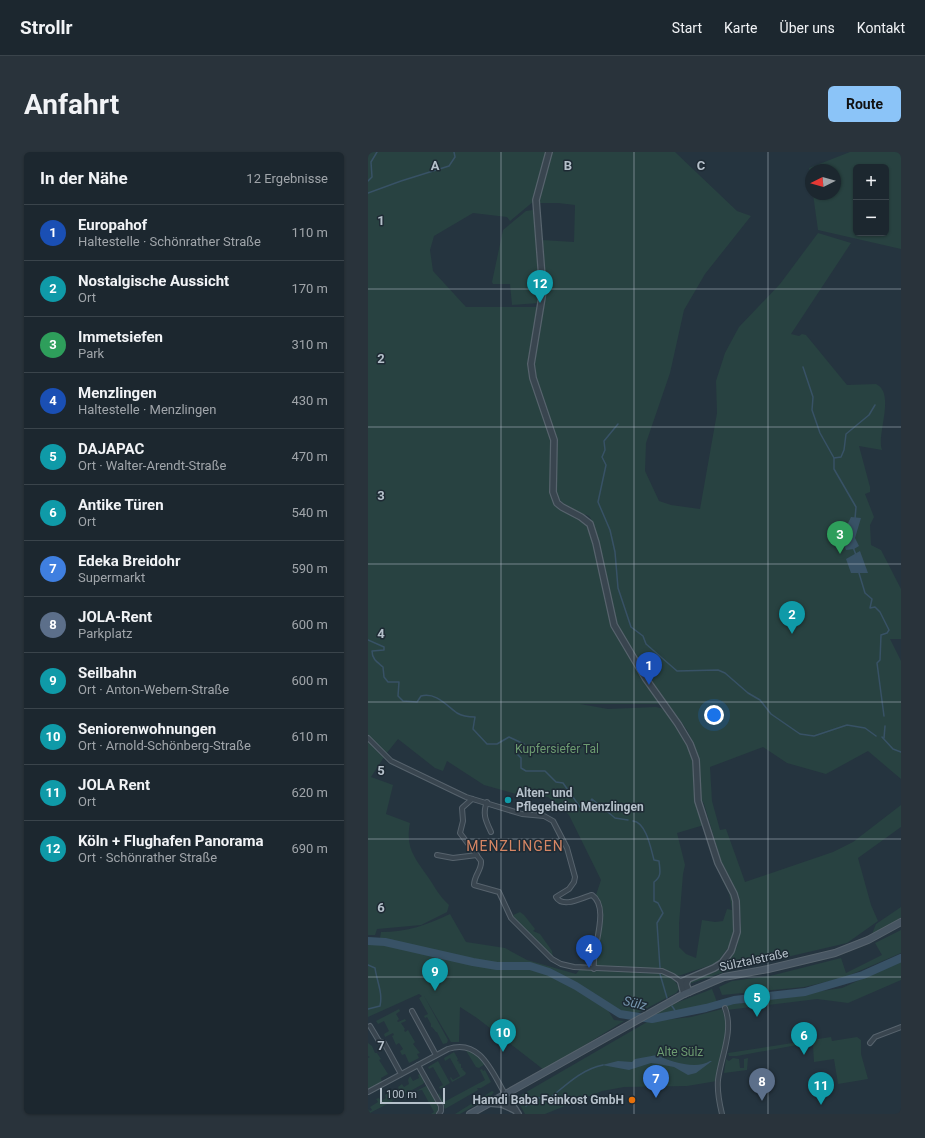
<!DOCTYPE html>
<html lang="de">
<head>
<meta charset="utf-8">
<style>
  :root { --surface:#1c272f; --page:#29333b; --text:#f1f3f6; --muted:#a0a5aa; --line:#3a444b; --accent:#8bc4f8 }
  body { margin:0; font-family:Roboto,sans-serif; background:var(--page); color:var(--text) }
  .controls { position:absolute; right:12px; top:12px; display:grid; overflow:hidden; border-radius:6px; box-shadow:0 1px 3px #0004 }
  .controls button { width:36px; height:36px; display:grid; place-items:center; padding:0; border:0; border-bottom:1px solid var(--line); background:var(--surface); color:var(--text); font:20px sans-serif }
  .compass { position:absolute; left:437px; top:12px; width:36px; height:36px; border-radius:50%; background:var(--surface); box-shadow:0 1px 3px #0004; rotate:265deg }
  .scale { position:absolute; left:12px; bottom:10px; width:65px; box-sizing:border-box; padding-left:4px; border:2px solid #b5c0ca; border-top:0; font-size:11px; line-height:14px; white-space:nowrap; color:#b5c0ca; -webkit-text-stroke:3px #1e2a34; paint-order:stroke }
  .you { position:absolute; left:346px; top:563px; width:14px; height:14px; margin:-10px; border:3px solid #fff; border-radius:50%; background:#1a73e8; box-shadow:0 0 0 6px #1a73e833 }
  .badge { display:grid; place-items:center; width:26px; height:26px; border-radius:50%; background:var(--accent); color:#fff; font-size:13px; font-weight:700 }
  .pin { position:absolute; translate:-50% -33px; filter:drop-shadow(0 1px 2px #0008) }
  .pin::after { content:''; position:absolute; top:21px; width:14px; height:12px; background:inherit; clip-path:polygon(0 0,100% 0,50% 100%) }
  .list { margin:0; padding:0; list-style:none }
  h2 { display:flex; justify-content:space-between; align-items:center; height:52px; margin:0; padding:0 16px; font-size:17px }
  h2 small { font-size:13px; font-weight:400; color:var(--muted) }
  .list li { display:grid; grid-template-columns:26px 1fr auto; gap:12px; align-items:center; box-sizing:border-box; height:56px; padding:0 16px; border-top:1px solid var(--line) }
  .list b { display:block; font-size:15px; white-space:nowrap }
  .list p { margin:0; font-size:13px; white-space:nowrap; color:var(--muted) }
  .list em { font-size:13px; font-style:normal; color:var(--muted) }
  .map { position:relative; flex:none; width:533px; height:962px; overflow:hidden; border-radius:6px }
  header { display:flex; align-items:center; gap:24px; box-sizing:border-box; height:56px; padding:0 20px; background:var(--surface); border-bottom:1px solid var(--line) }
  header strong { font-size:19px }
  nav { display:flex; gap:22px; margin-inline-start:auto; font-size:14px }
  .intro { display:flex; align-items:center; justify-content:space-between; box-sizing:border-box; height:96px; padding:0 24px }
  h1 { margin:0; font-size:28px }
  .button { padding:10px 18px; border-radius:6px; background:var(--accent); color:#111; font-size:14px; font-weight:700 }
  main { display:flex; gap:24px; padding:0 24px }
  aside { flex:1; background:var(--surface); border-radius:6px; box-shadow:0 1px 3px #0004 }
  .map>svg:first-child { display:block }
  .green { fill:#284241; fill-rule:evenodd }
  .water { fill:#385266 }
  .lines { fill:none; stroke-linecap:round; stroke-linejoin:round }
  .stream { stroke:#385266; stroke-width:1.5 }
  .river { stroke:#385266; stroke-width:8 }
  .minor-casing { stroke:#57636d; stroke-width:6 }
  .tertiary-casing { stroke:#57636d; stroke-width:8 }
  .secondary-casing { stroke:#57636d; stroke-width:8 }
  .minor { stroke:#39454f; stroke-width:4 }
  .tertiary { stroke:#39454f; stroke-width:5.5 }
  .secondary { stroke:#475562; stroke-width:6 }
  .grid { fill:none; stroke:#b5c0ca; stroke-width:1; stroke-opacity:0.55 }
  .culture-dot { fill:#0f9aa8; stroke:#1e2a34; stroke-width:1.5 }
  .food-dot { fill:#e8710a; stroke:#1e2a34; stroke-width:1.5 }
  .labels { text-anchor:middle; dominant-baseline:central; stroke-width:3; stroke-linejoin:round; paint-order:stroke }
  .park-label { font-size:12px; fill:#6c9b70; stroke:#1e2a34 }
  .poi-label { font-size:12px; font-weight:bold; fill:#b5c0ca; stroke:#1e2a34; text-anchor:start }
  .street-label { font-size:12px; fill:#b5c0ca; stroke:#1e2a34 }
  .water-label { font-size:13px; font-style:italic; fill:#7595ad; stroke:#1e2a34 }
  .quarter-label { font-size:14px; letter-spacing:1px; fill:#d68664; stroke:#1e2a34 }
  .grid-label { font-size:13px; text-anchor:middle; font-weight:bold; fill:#b5c0ca; stroke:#1e2a34; stroke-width:3; stroke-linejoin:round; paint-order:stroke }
</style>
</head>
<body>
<header>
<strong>Strollr</strong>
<nav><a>Start</a><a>Karte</a><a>Über uns</a><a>Kontakt</a></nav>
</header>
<div class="intro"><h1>Anfahrt</h1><a class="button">Route</a></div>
<main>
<aside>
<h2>In der Nähe<small>12 Ergebnisse</small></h2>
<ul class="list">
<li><span class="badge" style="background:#1a4fb4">1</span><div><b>Europahof</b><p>Haltestelle · Schönrather Straße</p></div><em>110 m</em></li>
<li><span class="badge" style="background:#0f9aa8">2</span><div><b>Nostalgische Aussicht</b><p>Ort</p></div><em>170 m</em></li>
<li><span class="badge" style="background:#2e9e5b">3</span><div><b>Immetsiefen</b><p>Park</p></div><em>310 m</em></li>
<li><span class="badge" style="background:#1a4fb4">4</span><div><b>Menzlingen</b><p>Haltestelle · Menzlingen</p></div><em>430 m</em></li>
<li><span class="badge" style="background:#0f9aa8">5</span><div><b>DAJAPAC</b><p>Ort · Walter-Arendt-Straße</p></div><em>470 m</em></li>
<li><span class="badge" style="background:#0f9aa8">6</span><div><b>Antike Türen</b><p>Ort</p></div><em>540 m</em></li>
<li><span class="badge" style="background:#3f7fe0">7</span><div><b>Edeka Breidohr</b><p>Supermarkt</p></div><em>590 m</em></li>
<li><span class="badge" style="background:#5c6f8a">8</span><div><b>JOLA-Rent</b><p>Parkplatz</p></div><em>600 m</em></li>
<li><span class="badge" style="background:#0f9aa8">9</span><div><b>Seilbahn</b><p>Ort · Anton-Webern-Straße</p></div><em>600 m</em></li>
<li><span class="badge" style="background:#0f9aa8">10</span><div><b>Seniorenwohnungen</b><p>Ort · Arnold-Schönberg-Straße</p></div><em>610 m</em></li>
<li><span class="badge" style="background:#0f9aa8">11</span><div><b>JOLA Rent</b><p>Ort</p></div><em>620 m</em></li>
<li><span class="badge" style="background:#0f9aa8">12</span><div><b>Köln + Flughafen Panorama</b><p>Ort · Schönrather Straße</p></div><em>690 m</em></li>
</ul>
</aside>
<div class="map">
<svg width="533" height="962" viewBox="0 0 533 962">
  <rect width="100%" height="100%" fill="#25343f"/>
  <!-- green -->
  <g class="green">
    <path d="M0,0H178L166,49L142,69L139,65L105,61L66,84L62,98L65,119L98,155H171L161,210L184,289L182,331L184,345L217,370L222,377L244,475L293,552H212L240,557L288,555L296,557L318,590L324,604L326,641L336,673L309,681L317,713L315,722L311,772V795L318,802L328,806L334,768L347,770L355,769L359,757L364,758L361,741L353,726L357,729L364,741L368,770L364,790L349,811L310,824L293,817L230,815L227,810L228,804C230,789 241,755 228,743L233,728L201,663L180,645L148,642L116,633L79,609L75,619L67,616L30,587L18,602L0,583Z"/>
    <path d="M182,0H307L369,59L383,64L337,122L316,158L302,221L278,291L277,319L291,349L303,353L332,357L349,261L348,229L357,201L371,175L412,132L450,81L483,91L423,182L431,184L434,182L438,183L479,233L508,232C528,241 508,283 514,298L491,294L502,335V340L497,342L506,365L502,373L503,393L513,398L533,437V487H522L533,509V627L500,599L458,622L419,611L395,595L342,615L344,649L352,678L358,677L377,730L465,700L485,690L533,653V675L490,706L503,753L510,769L479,791L359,819L321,832L322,830L352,816L369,795L373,770L370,742L353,709L336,652L330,641L332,614L325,590L319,578L278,521L249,473L223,367L221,364L199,356L189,344L186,335L188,287L167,226L166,199L176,148L174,88L206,90L207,53L190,51H170Z"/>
    <path d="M482,0H533V97L450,78L445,42H467V18H443V31L441,16ZM488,15H518V81H488Z"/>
    <path d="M165,58L167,62L173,127L171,151L144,153L142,132H125L124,130L135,78L158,59Z"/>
    <path d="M0,589L16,605L3,625L25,633L18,662L42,671C37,696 47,706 60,725C67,735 71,744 81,753L79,760L53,773L9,777L7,783H0Z"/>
    <path d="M533,755V766L504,782L508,772Z"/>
    <path d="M152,760L156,763L167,777L165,779L172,782L184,799L185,806L143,764Z"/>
    <path d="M82,762L98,790L137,796L159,808L208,822L212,817L291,820C301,823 307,826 311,837L308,841L262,865L233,847L246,868L256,869L176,918L109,866L92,855L91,890H83L56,844L80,888L79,891L75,892L69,880H68L64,875H63V872L59,865L57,866L56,864L60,862L51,846L54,844L51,842L0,865V793L11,792L13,780C40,780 58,773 82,762Z"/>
    <path d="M533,778V801L475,826L436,835L354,843L351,835L364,829L402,824L473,806L478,821L514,803L507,791Z"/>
    <path d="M533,809V828L480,851L449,847L359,858V853L474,836Z"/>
    <path d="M344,837L349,850L312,861L285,863L308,851Z"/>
    <path d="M31,857L32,859L28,862L31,867L29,869L30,870L37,867L38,869L33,871L37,877L36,878L37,880L40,878L47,890L45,892L52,901L49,902L51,906L41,911L37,902L34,903L32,899L35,897L31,891L28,893L24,884L26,883L25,881L17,885L16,882L21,879L16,869L10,872L8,869Z"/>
    <path d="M354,857L360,876L349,929L319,934L256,935L234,939L177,962H157L148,946L279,870L323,865Z"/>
    <path d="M463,885L464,889L489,885L493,888V902L500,927L470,932L466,907L446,910L445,893H429L369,904H361L360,901Z"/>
    <path d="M0,891L4,894L7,901H9L13,907L11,908L20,922L13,926L14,930L2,937L0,936V906L2,905L0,904Z"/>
    <path d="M97,897L103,898L113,906V908L117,912L111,916L108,915Z"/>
    <path d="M86,900L90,907L89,909L92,910L90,911L93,912V916H95L94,917L98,921L97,923L84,930L82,926L83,925L85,928L92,924L82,906L77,909L76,906Z"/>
    <path d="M365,906L371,907L372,916H376V907L380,906L379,918L356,921L358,907L361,909Z"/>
    <path d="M70,909L82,931L72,937L71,935L75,933L65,915L61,917L60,915Z"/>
    <path d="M51,917L57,929L55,932L26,948L21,939L24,938L26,940L31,937L30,935L34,932L36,935L41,932L40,928L42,924L45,929L51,926L50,923L52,922Z"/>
    <path d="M114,917L115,919L117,918L123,930L113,936H109L110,938L77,957L70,945L71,941L76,950L117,928L112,918Z"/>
    <path d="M58,934L61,936L72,956L68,962H63L66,960L54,938L48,939Z"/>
    <path d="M124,939L126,940L123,944L92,962H87Z"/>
    <path d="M20,941L25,949L0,962V957L2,959L4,958L2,955L10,950L8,947L11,946L13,949L18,946L17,943Z"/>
  </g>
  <!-- water -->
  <g class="water">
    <path d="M483,365L493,366L487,386L491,394L486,397L478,398L473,386Z"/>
    <path d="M492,399L500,421H483L478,407Z"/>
    <path d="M289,903C302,910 329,918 342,909H344L328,921L320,923L306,915L290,912L283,911L261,918L234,913L250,909L264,910L267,907Z"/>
  </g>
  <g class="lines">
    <!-- stream -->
    <g class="stream">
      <path d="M0,29L4,25L3,10L9,0"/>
      <path d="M0,41L33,29L81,14L87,5L86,0"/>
      <path d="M435,215L445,245L444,258L452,281L466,306V317L488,355L487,367"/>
      <path d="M250,272L236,289L237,298L234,305L238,313L230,350L242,378L247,400L250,436L263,475L275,484L278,492L309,519L350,518L357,521L380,541L392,548L403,562L432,582L446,584L479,573L497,576L508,584"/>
      <path d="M466,306L473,305L476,298L478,282L501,263L507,253"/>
      <path d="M485,395L488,403"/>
      <path d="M491,421L497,441L504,447L502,456L507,455L512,460L521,478L519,481L513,483L512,508L509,511L516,564"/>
      <path d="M0,488L16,495V498L4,499C4,507 9,510 15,515L16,525L20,530H31L30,544L35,549L49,550L53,544C68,540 78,553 89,561C94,564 101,565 107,565L105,577L119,592H129L141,585L156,592L157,595L149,596V602L153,606V616L158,619H177L188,630L195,631L212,655L217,657L224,647L247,666L260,668"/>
      <path d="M514,585L525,597L533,600"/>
      <path d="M516,586L517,574"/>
      <path d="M265,669C278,670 283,697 286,708L291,709C292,719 294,724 286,730V749L290,751L295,761L289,771L292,816"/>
      <path d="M0,813L7,816C9,830 15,841 12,854L0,857"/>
      <path d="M292,822L299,846"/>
      <path d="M304,854L310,863"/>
      <path d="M158,954L170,946H182C198,933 214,917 235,913"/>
    </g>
    <!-- river -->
    <path class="river" d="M0,789L17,790L105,810L129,814H162L181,820L208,834L252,862L284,867L338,856L366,848L437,840L495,823L533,806"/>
    <!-- minor casing -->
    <g class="minor-casing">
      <g id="minor">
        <path d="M0,586L23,609L98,645L154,662L176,664L185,669L199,696L207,725L206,730L201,737L188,745C195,757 215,745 224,743C243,756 223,798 226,817"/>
        <path d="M104,647L94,656L95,669L92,681L113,709C114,718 106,723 106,733L131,740L143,766L184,807L193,812L206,815L294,819L305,824L313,830"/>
        <path d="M119,650C114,662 118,669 123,680"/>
        <path d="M69,703L85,706L109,703"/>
        <path d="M44,859L68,903"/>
        <path d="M2,874L11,889L16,891L33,922"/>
        <path d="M502,891L507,885L533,875"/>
        <path d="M50,913L73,954V959L71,962"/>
        <path d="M0,940L80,897C112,886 124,920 137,942"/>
        <path d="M354,962C351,950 349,940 350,928C353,904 366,879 357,856"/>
      </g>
    </g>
    <!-- tertiary casing -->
    <g class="tertiary-casing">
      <g id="tertiary">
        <path d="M181,0L168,48L175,139L163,212L165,226L186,288L185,340L189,351L194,355L213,365L222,372L228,391L246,473L278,527L310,572L322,592L328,608L330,649L350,711L366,742L368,749L369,780L363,799L354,811L346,816L313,830L316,842"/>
        <path d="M320,827L318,832L321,840"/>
        <path d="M137,942L150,962"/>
        <path d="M121,951L134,952L147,958"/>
      </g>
    </g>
    <!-- secondary casing -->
    <g class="secondary-casing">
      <path id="secondary" d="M102,962L316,842L356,825L400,817L467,801L500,788L533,770"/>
    </g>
    <!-- minor -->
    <use href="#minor" class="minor"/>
    <!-- tertiary -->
    <use href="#tertiary" class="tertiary"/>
    <!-- secondary -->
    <use href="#secondary" class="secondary"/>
  </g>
  <!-- grid -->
  <path class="grid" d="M133,0V962M266,0V962M400,0V962M0,137H533M0,275H533M0,412H533M0,550H533M0,687H533M0,825H533"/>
  <!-- markers -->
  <circle class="culture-dot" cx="140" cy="648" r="4"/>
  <circle class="food-dot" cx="264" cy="948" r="4"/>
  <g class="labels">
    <!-- park labels -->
    <g class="park-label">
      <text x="189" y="597">Kupfersiefer Tal</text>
      <text x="312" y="900">Alte Sülz</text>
    </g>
    <!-- poi labels -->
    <g class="poi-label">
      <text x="148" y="641">Alten- und<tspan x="148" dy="14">Pflegeheim Menzlingen</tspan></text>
      <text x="256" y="948" text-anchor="end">Hamdi Baba Feinkost GmbH</text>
    </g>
    <!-- street labels -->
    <g class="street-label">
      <text transform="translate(386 808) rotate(-12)">Sülztalstraße</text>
    </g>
    <!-- water labels -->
    <g class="water-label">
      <text transform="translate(267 851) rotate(13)">Sülz</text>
    </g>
    <!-- quarter labels -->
    <g class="quarter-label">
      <text x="147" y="694">MENZLINGEN</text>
    </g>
  </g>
  <g class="grid-label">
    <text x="67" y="18">A</text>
    <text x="200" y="18">B</text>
    <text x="333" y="18">C</text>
    <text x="13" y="73">1</text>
    <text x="13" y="211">2</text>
    <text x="13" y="348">3</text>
    <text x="13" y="486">4</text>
    <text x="13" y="623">5</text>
    <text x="13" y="760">6</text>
    <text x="13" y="898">7</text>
  </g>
</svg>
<div class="controls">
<button>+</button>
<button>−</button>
</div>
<svg class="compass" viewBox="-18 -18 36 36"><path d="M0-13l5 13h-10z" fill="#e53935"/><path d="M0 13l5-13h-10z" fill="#a0a5aa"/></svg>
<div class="scale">100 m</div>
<div class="you"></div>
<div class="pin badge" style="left:281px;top:533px;background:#1a4fb4">1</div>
<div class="pin badge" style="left:424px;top:482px;background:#0f9aa8">2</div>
<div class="pin badge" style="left:472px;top:402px;background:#2e9e5b">3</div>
<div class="pin badge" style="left:221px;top:816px;background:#1a4fb4">4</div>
<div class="pin badge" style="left:389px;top:865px;background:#0f9aa8">5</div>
<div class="pin badge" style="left:436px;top:903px;background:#0f9aa8">6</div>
<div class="pin badge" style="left:288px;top:946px;background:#3f7fe0">7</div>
<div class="pin badge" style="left:394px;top:949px;background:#5c6f8a">8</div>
<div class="pin badge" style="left:67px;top:839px;background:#0f9aa8">9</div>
<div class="pin badge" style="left:135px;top:900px;background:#0f9aa8">10</div>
<div class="pin badge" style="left:453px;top:953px;background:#0f9aa8">11</div>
<div class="pin badge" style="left:172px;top:151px;background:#0f9aa8">12</div>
</div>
</main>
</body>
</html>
